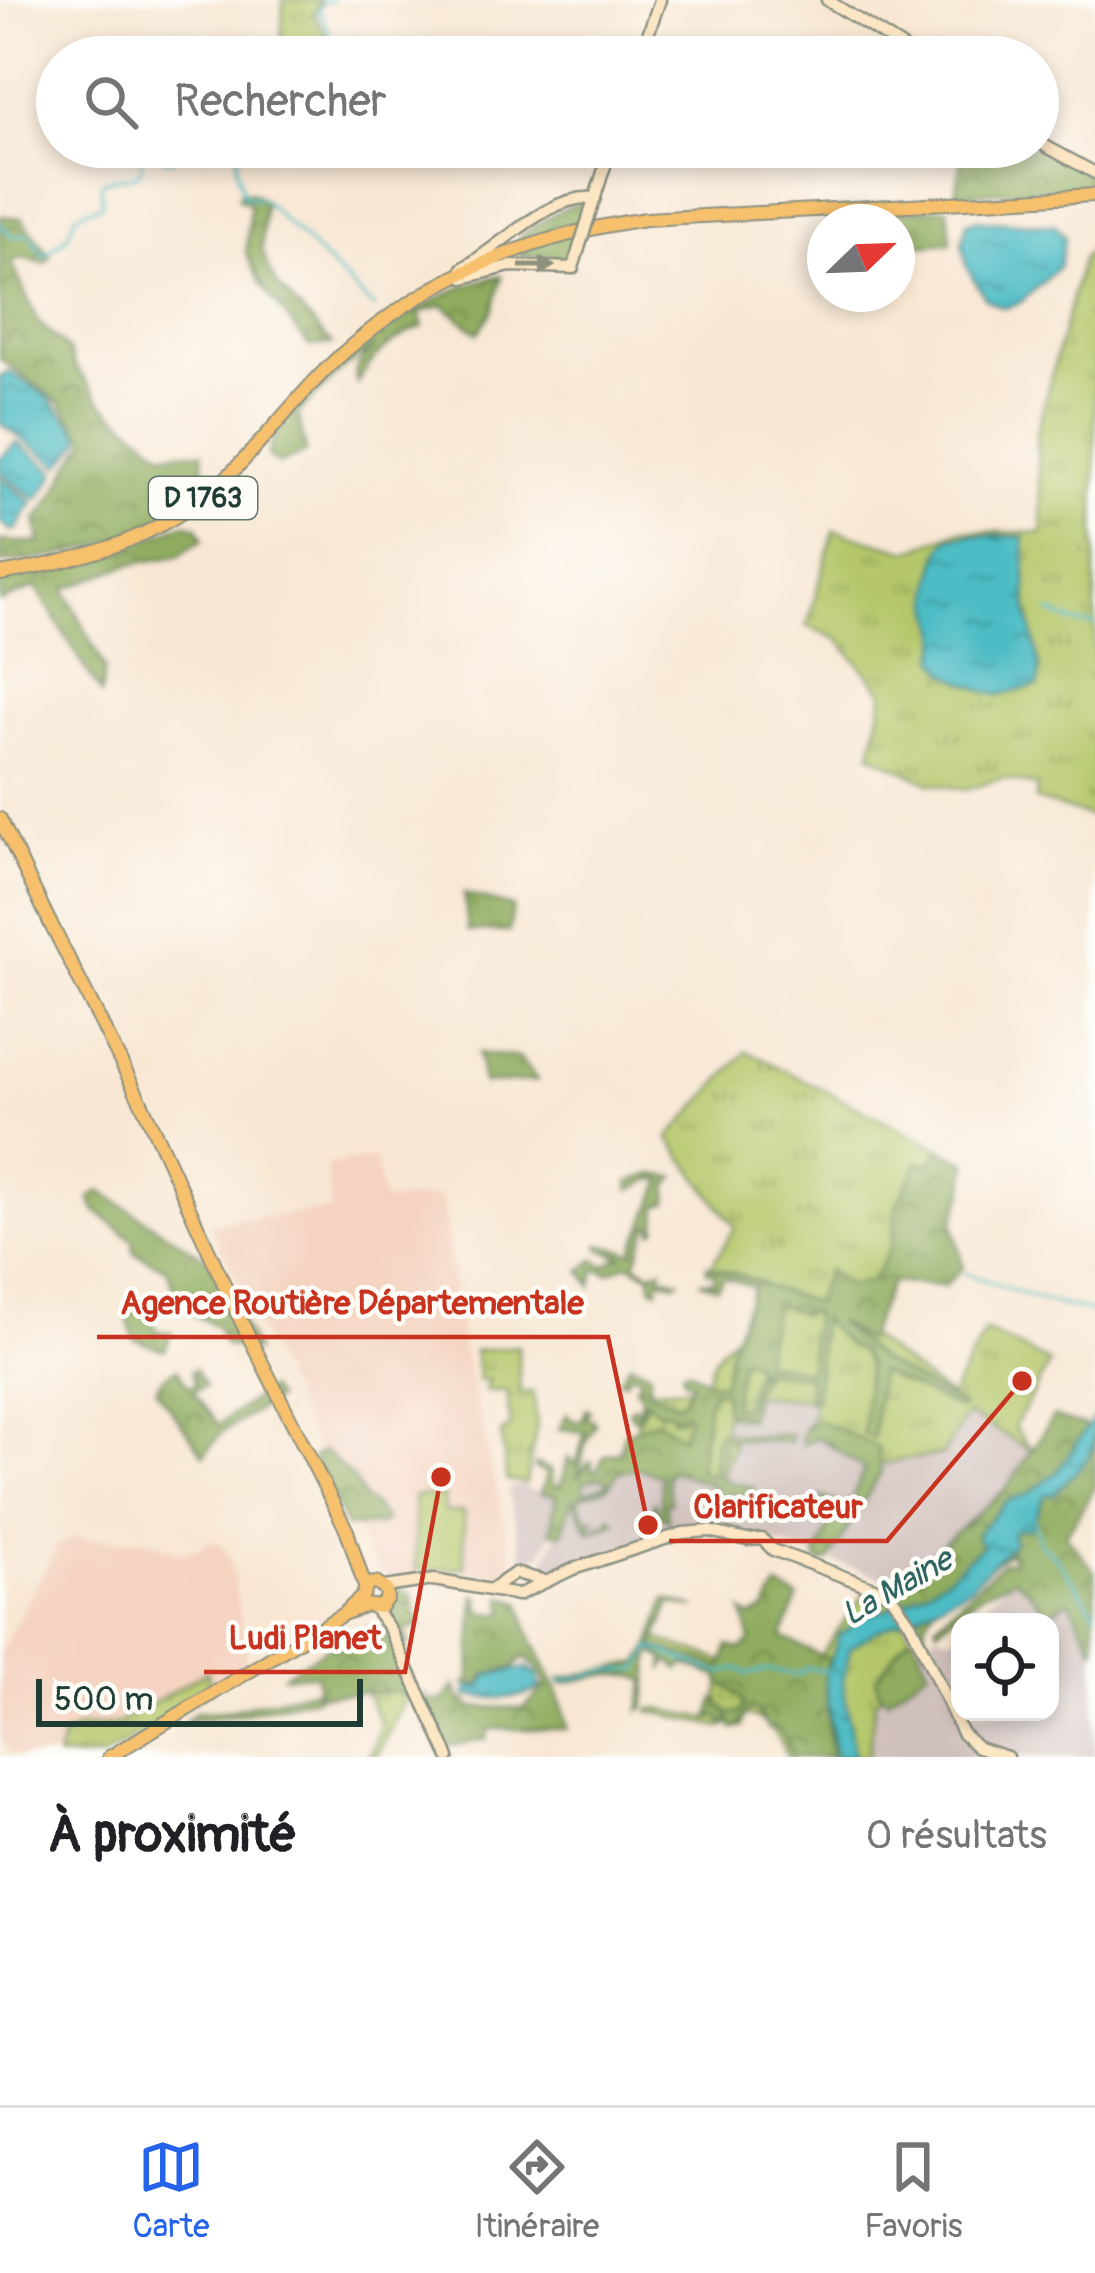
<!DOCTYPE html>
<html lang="fr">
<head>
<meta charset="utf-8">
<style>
  :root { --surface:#fff; --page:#f2f2f2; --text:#202124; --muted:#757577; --line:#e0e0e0; --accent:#2563eb }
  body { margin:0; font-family:Pangolin,sans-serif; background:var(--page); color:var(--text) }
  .controls { position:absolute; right:36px; bottom:36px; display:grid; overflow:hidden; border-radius:24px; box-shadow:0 6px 18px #0003 }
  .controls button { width:108px; height:108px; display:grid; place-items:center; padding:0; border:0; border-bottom:3px solid var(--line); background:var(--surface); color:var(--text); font:60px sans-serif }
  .compass { position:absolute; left:807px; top:204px; width:108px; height:108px; border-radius:50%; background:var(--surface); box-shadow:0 6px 18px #0003; rotate:67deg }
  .scale { position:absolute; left:36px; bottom:30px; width:327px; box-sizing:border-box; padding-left:12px; border:6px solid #1f3d34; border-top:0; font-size:33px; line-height:42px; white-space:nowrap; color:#1f3d34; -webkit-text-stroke:9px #fdfcf7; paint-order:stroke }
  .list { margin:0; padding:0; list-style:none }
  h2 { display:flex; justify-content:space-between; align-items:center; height:156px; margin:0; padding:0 48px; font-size:51px }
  h2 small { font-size:39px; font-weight:400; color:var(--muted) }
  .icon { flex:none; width:66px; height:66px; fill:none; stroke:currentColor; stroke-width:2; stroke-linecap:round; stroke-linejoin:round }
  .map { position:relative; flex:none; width:1095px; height:1757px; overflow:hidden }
  .search { position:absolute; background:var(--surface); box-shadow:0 6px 18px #0003; left:36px; right:36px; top:36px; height:132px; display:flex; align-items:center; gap:30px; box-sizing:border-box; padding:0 42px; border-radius:66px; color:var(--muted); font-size:45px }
  .sheet { height:348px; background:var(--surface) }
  nav { display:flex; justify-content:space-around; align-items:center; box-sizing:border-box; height:168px; border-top:3px solid var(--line); background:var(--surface); font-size:33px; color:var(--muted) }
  nav a { display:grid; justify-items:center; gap:6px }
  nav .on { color:var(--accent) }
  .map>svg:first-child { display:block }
  .built { fill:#f4d3c0 }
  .industrial { fill:#d0c0bc }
  .grass { fill:url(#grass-tufts); stroke:#6a824f; stroke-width:3 }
  .forest { fill:url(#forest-crowns); stroke:#587449; stroke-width:3; fill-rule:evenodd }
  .garden { fill:#b5c76a; stroke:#6a824f; stroke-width:3 }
  .water { fill:url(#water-ripples); stroke:#367c7c; stroke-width:3 }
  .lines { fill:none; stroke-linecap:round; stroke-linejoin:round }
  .stream { stroke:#4dbcc5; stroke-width:3 }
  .secondary-casing { stroke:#8c9284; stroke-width:15 }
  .primary-casing { stroke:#8c9284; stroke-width:16 }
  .secondary { stroke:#fce6c4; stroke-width:10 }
  .primary { stroke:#f7c06c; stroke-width:12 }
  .secondary-bridge-casing { stroke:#8c9284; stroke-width:15; stroke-linecap:butt }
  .secondary-bridge { stroke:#fce6c4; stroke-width:10 }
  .oneway { fill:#8e927c }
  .labels { text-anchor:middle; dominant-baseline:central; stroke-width:9; stroke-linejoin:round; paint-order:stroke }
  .shield { fill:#fdfcf7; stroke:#62766e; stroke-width:3 }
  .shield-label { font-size:27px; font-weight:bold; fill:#1f3d34 }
  .water-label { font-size:33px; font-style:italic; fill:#2d6360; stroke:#fdfcf7 }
  .leader { fill:none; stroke:#c8321e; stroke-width:4.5 }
  .callout-dot { fill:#c8321e; stroke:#fdfcf7; stroke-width:4.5 }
  .callout-label { font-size:33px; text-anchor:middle; font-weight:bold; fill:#c8321e; stroke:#fdfcf7; stroke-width:9; stroke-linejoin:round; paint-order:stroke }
</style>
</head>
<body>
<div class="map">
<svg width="1095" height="1757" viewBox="0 0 1095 1757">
  <defs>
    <pattern id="grass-tufts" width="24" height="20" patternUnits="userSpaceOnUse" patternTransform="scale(3)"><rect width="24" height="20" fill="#b5c76a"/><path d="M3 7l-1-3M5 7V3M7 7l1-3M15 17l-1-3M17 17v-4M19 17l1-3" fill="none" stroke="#93a358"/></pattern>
    <pattern id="forest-crowns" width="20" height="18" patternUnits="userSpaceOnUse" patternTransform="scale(3)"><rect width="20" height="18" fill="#90ac5e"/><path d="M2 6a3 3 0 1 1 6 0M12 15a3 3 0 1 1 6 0" fill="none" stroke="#758d4e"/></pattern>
    <pattern id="water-ripples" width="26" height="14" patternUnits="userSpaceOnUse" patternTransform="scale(3)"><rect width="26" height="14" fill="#4dbcc5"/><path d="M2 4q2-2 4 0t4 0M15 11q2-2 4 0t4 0" fill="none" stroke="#3f9aa1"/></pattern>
  </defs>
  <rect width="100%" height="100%" fill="#fdfcf7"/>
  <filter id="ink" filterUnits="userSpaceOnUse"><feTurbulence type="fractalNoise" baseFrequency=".00833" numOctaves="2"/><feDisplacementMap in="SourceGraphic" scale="24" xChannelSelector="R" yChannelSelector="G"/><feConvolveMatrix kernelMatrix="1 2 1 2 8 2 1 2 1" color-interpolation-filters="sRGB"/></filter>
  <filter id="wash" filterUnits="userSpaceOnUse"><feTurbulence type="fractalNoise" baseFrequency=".004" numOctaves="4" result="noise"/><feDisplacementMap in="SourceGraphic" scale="48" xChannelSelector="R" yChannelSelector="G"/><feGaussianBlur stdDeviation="2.7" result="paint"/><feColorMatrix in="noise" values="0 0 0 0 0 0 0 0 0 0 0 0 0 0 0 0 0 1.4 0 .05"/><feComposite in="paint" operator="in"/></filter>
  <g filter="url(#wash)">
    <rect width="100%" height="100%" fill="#f8e7d3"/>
    <!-- built -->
    <g class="built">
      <path d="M375,1159L383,1202L439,1196L442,1202L462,1342L515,1568L494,1582L465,1571L417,1572L391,1578L377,1570L354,1527L381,1525L325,1452L318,1453L209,1223L332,1210L326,1165Z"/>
      <path d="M70,1538L149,1541L180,1553L195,1551L208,1543H220L230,1557L248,1665L103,1757H18L10,1754L0,1741V1653L57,1546Z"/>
    </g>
    <!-- industrial -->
    <g class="industrial">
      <path d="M753,1395L812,1400L813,1414L804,1428L892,1460L909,1463L967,1414L1033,1451L1008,1487L898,1582L737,1531L710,1527L685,1530L545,1576L541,1570L556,1538L565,1492L633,1435L723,1430L725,1414Z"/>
      <path d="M524,1485L528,1490L556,1494L551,1533L543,1552L524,1561L508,1489Z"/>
      <path d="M1023,1566L1095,1625V1757H868L874,1701L908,1669L920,1642L937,1632L952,1638L960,1630V1712H1050V1622H968Z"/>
    </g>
    <!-- grass -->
    <g class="grass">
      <path d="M283,0H320L314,15L326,35L322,57H287L281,51Z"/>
      <path d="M1095,244V818L1036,800L1037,786L1002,778L966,790L929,783L871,754L884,693L839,640L807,626L834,530L909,551L959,531L1043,533L1036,434L1082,259Z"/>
      <path d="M747,1051L968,1163L953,1222L963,1267L945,1286L891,1282L868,1336L950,1397L985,1331L1050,1363L1014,1428L1033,1451L967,1414L943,1454C919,1460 896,1458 874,1468L804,1428L813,1414L812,1400L754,1395L748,1419L725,1415L723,1430L734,1445L722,1477C688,1482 660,1455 633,1435L652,1389L703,1386C707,1377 710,1366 715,1357C735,1324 760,1333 762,1282L711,1266L735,1227L669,1138Z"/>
      <path d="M518,1346L520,1392H533L537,1425L526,1483L507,1481L501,1434L511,1426L506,1391H485L488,1380L479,1381L474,1351Z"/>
      <path d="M868,1589L891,1601L919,1648L909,1668L875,1701L868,1757H787C778,1735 769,1719 745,1715L742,1727L722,1724L721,1727L649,1711L654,1708L713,1719L722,1678L653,1653L657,1639L726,1662L819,1657Z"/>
      <path d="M207,1671L212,1689L103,1757H57L63,1736L79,1728L117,1724Z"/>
      <path d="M393,1691L407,1696L376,1757H369L381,1725L366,1693Z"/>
    </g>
    <!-- forest -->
    <g class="forest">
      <path d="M965,147H1038L1095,177V187L955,194Z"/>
      <path d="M241,192L252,193L264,201L262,250L268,267L277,285L332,344L309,346L262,286L246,253L250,204L238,198Z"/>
      <path d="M586,201L588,207L569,260L546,255L520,258V237C540,220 560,208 586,201Z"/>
      <path d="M948,208L951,243L897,247V222H872L871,212Z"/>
      <path d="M0,216L22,218L50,257L45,263L22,258L11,261L38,322L69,350L74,365L101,402L162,452H203L204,487C145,538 77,558 0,563V541L40,543L36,519C59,497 66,465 87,441L60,403L0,359Z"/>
      <path d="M502,276L492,312L478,333L443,305L419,313L423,326C395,337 372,356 357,383C351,364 365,359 375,346L345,367L298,414L306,452L279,464L268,457C277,392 439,281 502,276Z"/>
      <path d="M184,523L198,527L203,539L178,556L130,564L65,589L105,669L101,694L36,587L0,602V580C75,570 115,554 184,523Z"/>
      <path d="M464,894L513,907L509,932L468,931Z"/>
      <path d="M478,1053L519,1058L537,1081L483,1084Z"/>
      <path d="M940,1148L968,1163L964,1193L953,1222L963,1267L945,1286L891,1282L866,1341L836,1321L881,1361L963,1406L959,1409L879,1372L873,1438L863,1435L867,1365L860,1351L849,1347L821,1319L816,1399L809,1397L808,1376L755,1370V1363L741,1359L732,1406L744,1407L754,1373L762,1374L752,1394L749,1417L725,1411L724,1392L715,1390L708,1404L699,1470L712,1476L714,1440L719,1432L757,1436L792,1434L790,1442L725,1439L719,1478L754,1488L752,1496L729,1493L718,1524L711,1522L719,1488L677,1472L666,1474L671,1502L666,1503L668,1520L652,1511L654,1501L658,1514L661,1511V1476L638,1468L618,1472L611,1484L600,1477L584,1482L585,1493L608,1484L609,1487L578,1498L585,1516L596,1520L588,1523L591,1529L607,1523L611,1516L616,1522L589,1532L573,1499L562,1533L551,1532L556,1495L541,1493L547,1474L534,1468L536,1464L551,1470L553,1485L560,1486L568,1458L576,1465L585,1432L559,1429L567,1414L572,1421L582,1420L586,1408L590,1411L585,1418L593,1420L595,1425L585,1444L578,1479L587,1463L592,1462L591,1470H597L605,1455L620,1452L624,1433L658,1420L681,1437L688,1417L684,1414L681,1419H672L673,1414L664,1410L661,1414L646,1400L636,1419L629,1412L632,1406L638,1409L642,1396L635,1387L640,1381L638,1375L631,1373L624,1382L619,1380L630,1363L650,1372L649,1391L677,1403L683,1400L692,1382L684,1379L682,1372L687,1369L712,1382L723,1384L729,1351L753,1287L724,1277L717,1287L699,1281H713L715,1273L707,1271V1265L814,1303L827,1270L849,1286L873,1281L891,1246L897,1204L919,1162L931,1164ZM775,1303L802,1315L808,1311L813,1314L809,1371L775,1363L762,1366Z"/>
      <path d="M653,1174L676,1177L669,1185L668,1202L658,1206L657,1229L653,1231L654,1226L648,1227L635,1264L651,1272L662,1269L661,1276L679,1280L675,1283L660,1278L658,1289L652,1287L651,1275L627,1264L609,1273L595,1269L592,1286L581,1271L595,1259L604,1266L620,1257L599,1248L600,1244L632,1252L663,1180L653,1179L630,1190L629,1182Z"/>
      <path d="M100,1191L212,1262L255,1351L224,1345L217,1327L180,1306L167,1269L134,1253L133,1240L95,1210L90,1198Z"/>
      <path d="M125,1311H146L157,1331L172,1332L165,1350L134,1339Z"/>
      <path d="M177,1369L188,1386L196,1384L191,1371L195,1369L205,1386L193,1392L218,1425L268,1389L275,1399L221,1433L204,1455L156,1389L162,1378Z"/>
      <path d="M1053,1417L1083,1425L1095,1433V1487L1066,1535L1095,1572V1650L1069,1600L1050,1613L1015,1578L979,1595L938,1628L936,1623L1003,1562H1013L1009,1552L934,1607L925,1623L927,1648L899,1593L901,1580L1008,1487Z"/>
      <path d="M816,1419L878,1448L881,1472L829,1561L820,1563L816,1558L831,1521L821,1497L843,1504L852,1499L864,1469L818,1437L802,1445V1434Z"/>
      <path d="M324,1451L355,1481L364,1500L372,1504L386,1521L381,1525L346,1527L313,1457Z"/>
      <path d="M778,1587L798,1598L782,1637L829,1659L825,1677L831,1757H793L781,1731L774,1727L768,1729L758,1713L750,1708L737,1728L733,1729L729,1718L725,1726L719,1716L709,1719L715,1699L720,1700L719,1707H725L726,1713H740L744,1706C739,1691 732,1690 720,1683L721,1675L686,1663L679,1670L670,1661L664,1668L665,1659L656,1652L651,1653L646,1706L640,1710L646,1681C619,1666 590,1678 562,1684L559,1679L639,1663L650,1647L666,1599L696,1608L671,1603L654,1646L723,1667L728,1646L741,1649L751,1641L743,1612L751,1617L765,1611Z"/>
      <path d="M398,1590L411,1594L420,1625L404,1631L408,1642L404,1650L387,1609Z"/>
      <path d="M475,1595L479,1597V1607L484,1613L505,1614L503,1597L521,1602C529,1649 562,1682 567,1729H489L486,1739C473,1739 463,1745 448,1746L422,1692L430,1701H443L454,1686L462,1703L467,1701L471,1707L524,1708L543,1689L545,1682L536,1666L523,1658L514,1668L485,1675L482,1685L465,1684L470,1680Z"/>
      <path d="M369,1627L381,1628L387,1634L416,1698L393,1691L318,1695L316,1674L282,1676L333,1644L335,1651Z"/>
      <path d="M909,1636H914L928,1669L887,1699L879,1691L876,1677Z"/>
      <path d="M315,1689L316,1697L241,1714L185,1721L196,1712L225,1711Z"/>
    </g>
    <!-- garden -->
    <path class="garden" d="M444,1495L445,1512H464L465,1568L416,1570L414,1496Z"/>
    <!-- water -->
    <g class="water">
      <path d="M975,220L1055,225L1065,237L1059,267L1021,302L1004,308L986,299L967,268L962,244L967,222Z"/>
      <path d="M10,372L48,397L80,434L81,441L60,466L0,423V376Z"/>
      <path d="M17,442L54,470L55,475L39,498H34L0,472V459Z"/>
      <path d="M0,477L33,503L16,530H10L0,522Z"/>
      <path d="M970,535L1024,537L1028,611L1040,668L1038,686L998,695L986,692L948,674L936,658C945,629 934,628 932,602C931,588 937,545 951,538C953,536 967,536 970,535Z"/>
      <path d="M1095,1416C1095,1468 1083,1460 1053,1495L1046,1493L1029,1529H1017L1011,1535L1014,1542L969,1587L912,1617L877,1630L850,1648L843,1681L854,1757H835L825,1677L839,1635L863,1617L900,1605L947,1577L983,1545L977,1538L978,1532L1007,1501L1028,1494L1058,1471Z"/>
      <path d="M528,1668L537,1674L540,1688C519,1702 490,1698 466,1696L468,1688L483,1686L488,1675Z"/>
    </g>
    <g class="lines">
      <!-- stream -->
      <g class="stream">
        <path d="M326,57L329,31L318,9L323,2L333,0"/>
        <path d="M239,147L237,167L243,196L263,200L374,308"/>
        <path d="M0,223L12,237L29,234L44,256L67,237L76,214L102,204L101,183C115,174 129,182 141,171L142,155L149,152C181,166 161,160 189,152C194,150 200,150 205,147"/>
        <path d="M1050,612L1076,623L1095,625"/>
        <path d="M965,1273L1037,1299L1095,1313"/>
        <path d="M1032,1515L1040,1543L1058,1560L1095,1612"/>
        <path d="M560,1682L609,1670H638L652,1648L720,1673L739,1669L746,1674L769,1670L797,1675L806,1668L828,1671"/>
      </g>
    </g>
  </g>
  <g filter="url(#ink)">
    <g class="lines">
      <!-- secondary casing -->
      <g class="secondary-casing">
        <g id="secondary">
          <path d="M827,0L918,57"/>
          <path d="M640,57L660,0"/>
          <path d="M1038,142L1095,173"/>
          <path d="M589,216L611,147"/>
          <path d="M463,268C502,246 548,194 595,198"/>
          <path d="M464,278L510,266L573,268L580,245"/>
          <path d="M384,1587L434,1580L518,1595L573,1569L683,1533L709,1531L747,1540L762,1539L773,1550L890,1594L911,1624L962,1733L978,1748L1007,1757"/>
          <path d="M492,1589L515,1573L542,1580"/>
          <path d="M374,1608L389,1628L449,1757"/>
        </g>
      </g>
      <!-- primary casing -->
      <g class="primary-casing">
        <g id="primary">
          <path d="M0,574C87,559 165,538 230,474C274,431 308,381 356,342C439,272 540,234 646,219L1095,195"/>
          <path d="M0,819L54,931"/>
          <path d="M51,924L142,1104L239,1317L347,1531L365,1587"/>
          <path d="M109,1757L343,1614L366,1605L380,1607L387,1598L386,1590L376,1583L368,1584L362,1597L343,1614"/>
        </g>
      </g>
      <!-- secondary -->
      <use href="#secondary" class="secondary"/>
      <!-- primary -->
      <use href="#primary" class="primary"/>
      <!-- secondary-bridge casing -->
      <g class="secondary-bridge-casing">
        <path id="secondary-bridge" d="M580,245L589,216"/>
      </g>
      <!-- secondary-bridge -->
      <use href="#secondary-bridge" class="secondary-bridge"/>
    </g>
    <!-- one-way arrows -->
    <defs><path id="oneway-solid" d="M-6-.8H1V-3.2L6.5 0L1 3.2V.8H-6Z" transform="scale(3)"/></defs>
    <use class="oneway" href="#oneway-solid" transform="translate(537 266)"/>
  </g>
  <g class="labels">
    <!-- shield labels -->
    <rect class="shield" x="149" y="477" width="108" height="42" rx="9"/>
    <g class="shield-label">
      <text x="203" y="498">D 1763</text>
    </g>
    <!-- water labels -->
    <g class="water-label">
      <text transform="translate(897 1587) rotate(-30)">La Maine</text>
    </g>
  </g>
  <!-- callouts -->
  <path class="leader" d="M648 1525L608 1337H97M1022 1381L887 1541H669M441 1477L405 1672H204"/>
  <g class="callout-dot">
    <circle cx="648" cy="1525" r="12"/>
    <circle cx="1022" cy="1381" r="12"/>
    <circle cx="441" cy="1477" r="12"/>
  </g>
  <g class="callout-label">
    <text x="352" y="1314">Agence Routière Départementale</text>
    <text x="778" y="1518">Clarificateur</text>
    <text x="305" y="1649">Ludi Planet</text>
  </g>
</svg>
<div class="controls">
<button><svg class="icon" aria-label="locate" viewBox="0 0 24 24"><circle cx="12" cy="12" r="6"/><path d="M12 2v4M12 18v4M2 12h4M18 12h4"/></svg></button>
</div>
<svg class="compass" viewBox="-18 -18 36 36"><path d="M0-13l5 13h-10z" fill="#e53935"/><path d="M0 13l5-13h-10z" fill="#757577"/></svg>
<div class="scale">500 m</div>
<div class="search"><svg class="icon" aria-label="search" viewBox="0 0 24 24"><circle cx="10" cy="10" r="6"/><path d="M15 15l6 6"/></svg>Rechercher</div>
</div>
<section class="sheet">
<h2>À proximité<small>0 résultats</small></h2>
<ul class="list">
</ul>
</section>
<nav>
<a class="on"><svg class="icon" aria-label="map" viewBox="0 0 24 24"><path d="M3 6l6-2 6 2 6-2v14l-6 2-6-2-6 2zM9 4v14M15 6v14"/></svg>Carte</a>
<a><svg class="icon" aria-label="directions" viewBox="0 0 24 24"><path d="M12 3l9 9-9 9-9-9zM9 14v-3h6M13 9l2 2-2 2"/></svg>Itinéraire</a>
<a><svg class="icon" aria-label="saved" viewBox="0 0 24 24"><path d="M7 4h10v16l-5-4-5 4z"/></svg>Favoris</a>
</nav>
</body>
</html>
